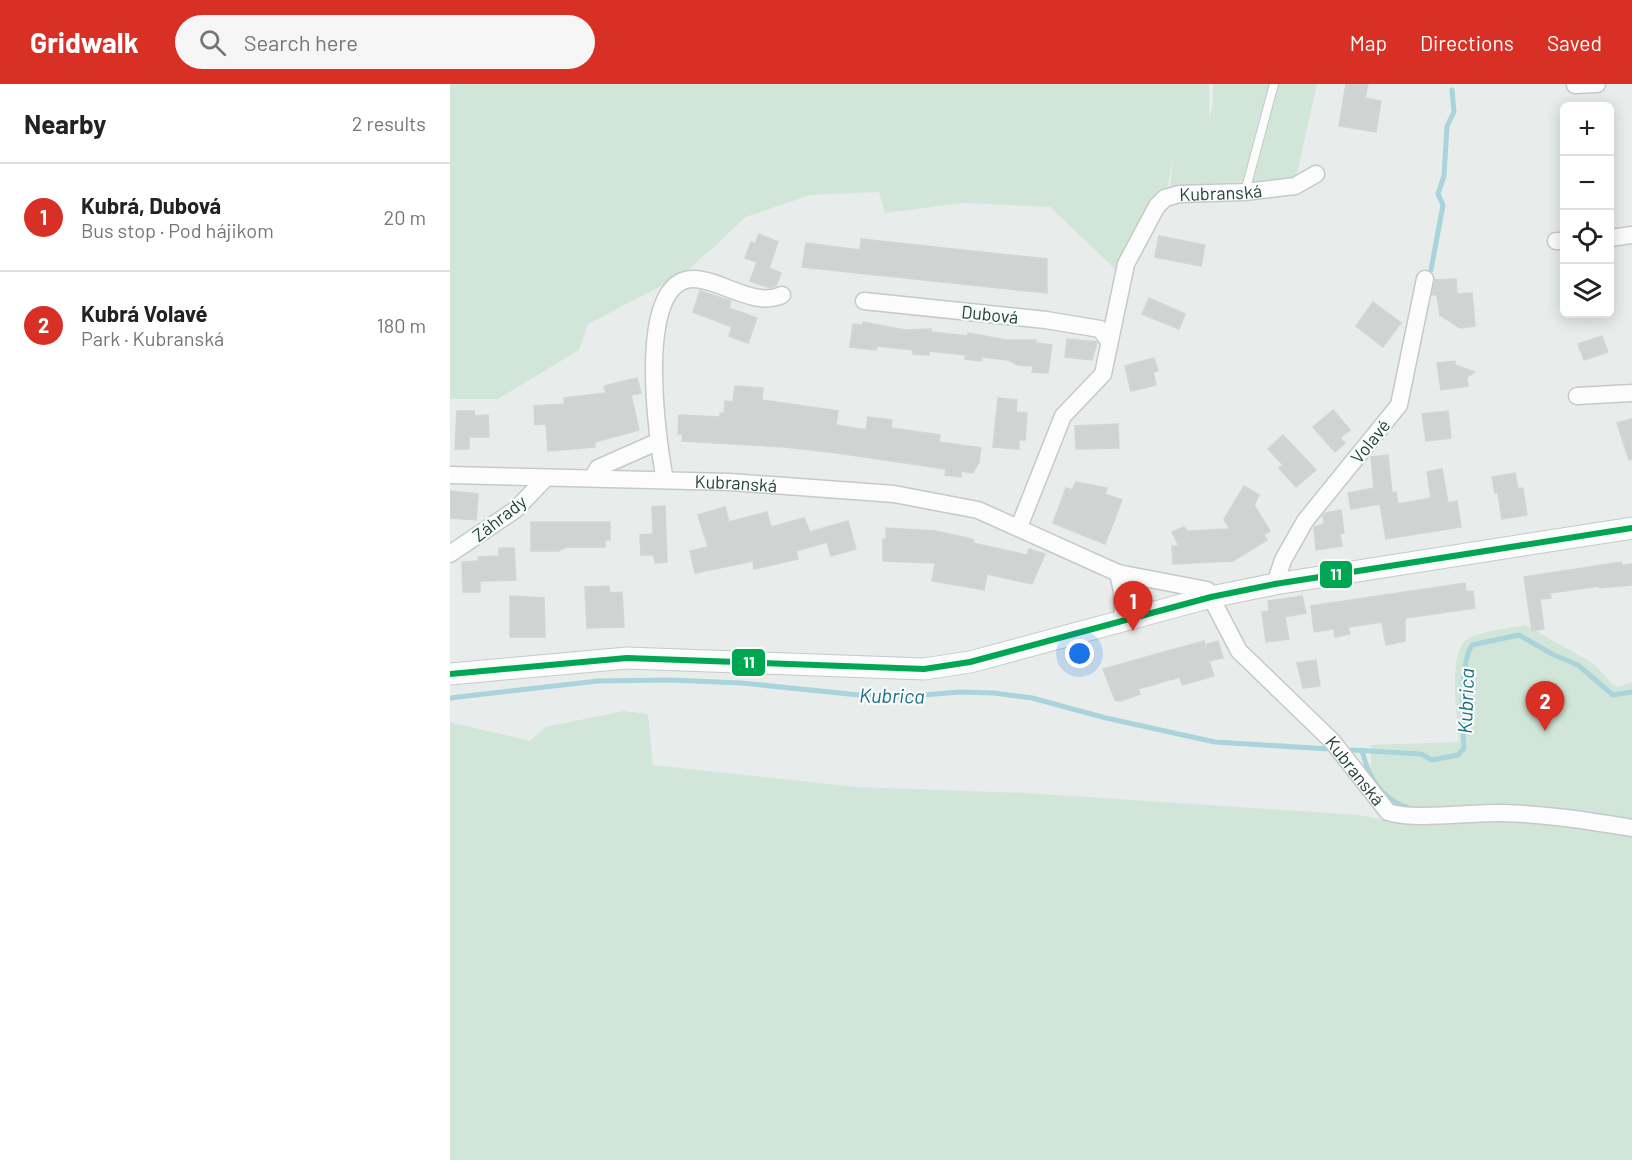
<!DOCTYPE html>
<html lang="en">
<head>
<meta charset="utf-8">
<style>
  :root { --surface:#fff; --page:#f6f6f6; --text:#222; --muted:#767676; --line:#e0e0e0; --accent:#d93025 }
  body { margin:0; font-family:Barlow,sans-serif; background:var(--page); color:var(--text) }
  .controls { position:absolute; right:18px; top:18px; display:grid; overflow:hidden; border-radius:9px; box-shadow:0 3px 15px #0003 }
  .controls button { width:54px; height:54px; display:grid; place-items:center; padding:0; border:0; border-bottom:2px solid var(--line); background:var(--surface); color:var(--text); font:30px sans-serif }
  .you { position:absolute; left:630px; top:570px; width:21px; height:21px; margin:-15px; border:4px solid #fff; border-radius:50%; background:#1a73e8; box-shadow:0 0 0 9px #1a73e833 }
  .badge { display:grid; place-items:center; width:39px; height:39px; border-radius:50%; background:var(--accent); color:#fff; font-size:20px; font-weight:700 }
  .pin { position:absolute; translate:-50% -50px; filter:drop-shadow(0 2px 3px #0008) }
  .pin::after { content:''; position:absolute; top:32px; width:21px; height:18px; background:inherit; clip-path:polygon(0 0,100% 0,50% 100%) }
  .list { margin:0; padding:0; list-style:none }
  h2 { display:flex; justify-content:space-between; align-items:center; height:78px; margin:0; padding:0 24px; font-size:26px }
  h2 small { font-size:20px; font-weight:400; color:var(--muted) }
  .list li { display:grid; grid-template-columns:39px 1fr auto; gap:18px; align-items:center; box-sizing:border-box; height:108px; padding:0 24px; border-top:2px solid var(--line) }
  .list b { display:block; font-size:22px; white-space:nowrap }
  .list p { margin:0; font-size:20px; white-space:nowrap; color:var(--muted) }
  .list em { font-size:20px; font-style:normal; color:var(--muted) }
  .icon { flex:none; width:33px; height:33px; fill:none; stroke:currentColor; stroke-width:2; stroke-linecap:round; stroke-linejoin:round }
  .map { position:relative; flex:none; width:1182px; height:1076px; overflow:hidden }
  header { display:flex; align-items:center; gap:36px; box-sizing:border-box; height:84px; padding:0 30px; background:var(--accent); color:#fff }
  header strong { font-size:28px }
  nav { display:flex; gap:33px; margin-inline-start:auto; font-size:21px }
  .search { width:420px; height:54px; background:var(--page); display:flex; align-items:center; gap:15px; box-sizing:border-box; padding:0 21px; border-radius:33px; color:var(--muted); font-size:22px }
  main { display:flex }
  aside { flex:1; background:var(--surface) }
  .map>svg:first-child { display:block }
  .green { fill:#d1e6d8 }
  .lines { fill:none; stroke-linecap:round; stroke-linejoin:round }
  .stream { stroke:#a9d4db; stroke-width:5 }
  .building { fill:#cfd4d2; stroke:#d1d6d4; stroke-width:1.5 }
  .service-casing { stroke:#c5cac8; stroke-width:10 }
  .minor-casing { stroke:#c5cac8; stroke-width:19 }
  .tertiary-casing { stroke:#c5cac8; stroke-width:23 }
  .service { stroke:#fcfcfc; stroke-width:8 }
  .minor { stroke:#fcfcfc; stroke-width:16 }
  .tertiary { stroke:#fcfcfc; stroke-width:21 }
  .bus-1-casing { stroke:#f7fbf9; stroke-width:10 }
  .bus-1 { stroke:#00a651; stroke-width:6 }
  .labels { text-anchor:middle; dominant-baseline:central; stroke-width:4.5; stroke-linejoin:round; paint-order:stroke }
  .street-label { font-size:18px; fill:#24423a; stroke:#f7fbf9 }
  .water-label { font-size:20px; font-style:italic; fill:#1c6f80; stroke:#f7fbf9 }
  .line-badge { stroke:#f7fbf9; stroke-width:2 }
  .badge-label { font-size:16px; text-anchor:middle; font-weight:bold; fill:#fff }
</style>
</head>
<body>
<header>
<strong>Gridwalk</strong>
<div class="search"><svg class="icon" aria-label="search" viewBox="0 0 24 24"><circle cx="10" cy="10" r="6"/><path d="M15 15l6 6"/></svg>Search here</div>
<nav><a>Map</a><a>Directions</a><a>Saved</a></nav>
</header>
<main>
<aside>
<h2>Nearby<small>2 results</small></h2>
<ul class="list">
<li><span class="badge">1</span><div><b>Kubrá, Dubová</b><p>Bus stop · Pod hájikom</p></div><em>20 m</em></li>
<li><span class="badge">2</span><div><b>Kubrá Volavé</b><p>Park · Kubranská</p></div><em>180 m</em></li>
</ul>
</aside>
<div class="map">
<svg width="1182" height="1076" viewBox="0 0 1182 1076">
  <rect width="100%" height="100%" fill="#e8edeb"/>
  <!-- green -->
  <g class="green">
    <path d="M0,0H759V34L763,22V0H867L846,94L720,103L723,73L717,105L695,126L673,168L667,187L600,123L512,119L435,129L429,108L360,111L296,133L234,190L138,240L129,266L48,315H0Z"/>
    <path d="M1075,541L1134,574L1146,582L1163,601L1168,603L1182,598V739L979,727L939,721L921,701V661L1009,658C1008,637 996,565 1019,554C1035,546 1058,545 1075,541Z"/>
    <path d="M174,627L198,630L203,681L406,703L577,709L909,731L942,737L1058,734L1182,750V1076H0V638L80,657L95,643Z"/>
  </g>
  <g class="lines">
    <!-- stream -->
    <g class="stream">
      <path d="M981,186L993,121L988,110L994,92L997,42L1004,28L1002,6"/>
      <path d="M0,614L148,597L221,596L291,599L439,614L509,608L544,609L582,614L656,634L765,658L879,665"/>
      <path d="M902,666L971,670L982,676L1008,671L1014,664C1013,638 1009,582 1022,561L1069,551L1102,570L1128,581L1163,611L1182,608"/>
      <path d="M912,666C918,693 932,716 959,724"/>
    </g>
  </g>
  <!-- building -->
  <g class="building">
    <path d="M896,0H918L915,14L931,17L926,48L889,42Z"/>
    <path d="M309,150L328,158L319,184L331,189L326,202L320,204L300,197L307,178L295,174L301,158L305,160Z"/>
    <path d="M709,152L755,161L751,182L705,173Z"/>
    <path d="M411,155L597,175V209L352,183L356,159L410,166Z"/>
    <path d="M1006,195L1007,210L1022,209L1025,242L1010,244L990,231L987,211H982L985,196Z"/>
    <path d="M250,207L281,217L279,224L307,234L298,259L279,252L282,243L243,228Z"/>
    <path d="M699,214L735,230L729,245L692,230Z"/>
    <path d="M923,218L951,239L933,263L906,242Z"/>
    <path d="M413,238L455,246L481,245V248L508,251L518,252V249L556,256H586V259L602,261L598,289L582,288L583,282L568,281L558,276L532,273L531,277L515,275L516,271L479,267V271L463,270V266L427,262L426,266L400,263L403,240L412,241Z"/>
    <path d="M1152,252L1158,268L1134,276L1128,260Z"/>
    <path d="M617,255L647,258L642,276L615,273Z"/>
    <path d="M704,274L708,287L703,288L706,301L681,307L675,282Z"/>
    <path d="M1005,277V281L1025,288L1017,293L1018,302L991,306L987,279Z"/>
    <path d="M187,294L191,309L181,311L189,346L145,358V363L98,367L96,340L85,341L84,322L114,320V314L156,309L154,302Z"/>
    <path d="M285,302L313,304L312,316L388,327L386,341L416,346L418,333L442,336L441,344L490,351L489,358L531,364L529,378L523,389L511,387V393L495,391L496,385L387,369L335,363L232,357L233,350H228L229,331L270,333V329L274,330L275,317L283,318Z"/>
    <path d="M548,314L567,316L566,328L577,329L575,356H569V365L543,363Z"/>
    <path d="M883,326L900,346L890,354L895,359L885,368L863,343Z"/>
    <path d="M7,327H24L25,332L38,331L39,353H19V365H5Z"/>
    <path d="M998,327L1001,354L976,357L972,330Z"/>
    <path d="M1182,335V375L1179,376L1167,339Z"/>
    <path d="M668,340L669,364L626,365L625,342Z"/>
    <path d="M833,351L866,386L846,403L829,384L833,381L818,365Z"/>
    <path d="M938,371L942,409L946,408L948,420L981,414L977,388L992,385L998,419L1007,417L1011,443L936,455L930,420L901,425L898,409L924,404L921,373Z"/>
    <path d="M1065,389L1068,405L1073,404L1077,431L1052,435L1048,409H1045L1042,393Z"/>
    <path d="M626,398L657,404L655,410L672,416L655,460L603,439L616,404L622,406Z"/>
    <path d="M794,402L809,411L804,421L820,447L814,451L817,456L783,477L723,480L722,462H729L722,448L734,443L737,447L780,445L774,435Z"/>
    <path d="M0,407L28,410L26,436L0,434Z"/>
    <path d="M215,422L217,478L205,479L204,471H191L190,451L203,450L202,423Z"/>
    <path d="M275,423L279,438L317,428L321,443L354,434L360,448L398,437L406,465L381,472L377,458L346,467L348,475L304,485L303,477L245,489L240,467L258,463L248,431Z"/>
    <path d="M891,426L894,449L890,450L892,462L866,466L864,443L874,440L873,432L876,429Z"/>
    <path d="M81,438H160V456H155V463H116L108,467H81Z"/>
    <path d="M436,444L485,447L518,454L524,456L523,459L577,471L579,465L595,470L582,500L537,490L534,506L482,497L485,479L433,477V455H436Z"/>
    <path d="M49,464H64L66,496L30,497V508H13L12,478L28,477V473L49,472Z"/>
    <path d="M1171,478L1172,481L1182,480V501L1150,504V502L1100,509L1101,514L1090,515L1094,545L1082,547L1074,493Z"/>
    <path d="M1015,499L1016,508L1023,507L1025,524L955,534V557L936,561L932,538L898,543L900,550L885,553L884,545L864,548L861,522Z"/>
    <path d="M159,502L160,509L172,508L174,543L137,544L135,503Z"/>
    <path d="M60,512L94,514L95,553H60Z"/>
    <path d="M852,512L856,529L835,533L839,555L816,558L812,528L819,527L818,517Z"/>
    <path d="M754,557L755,561L768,557L773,574L759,577L764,592L732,601L730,593L688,605L690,610L671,617L665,616L653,585Z"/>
    <path d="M866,576L870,602L853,604L847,579Z"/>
  </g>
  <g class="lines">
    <!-- service casing -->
    <g class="service-casing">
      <path id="service" d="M795,108L824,0"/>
    </g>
    <!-- minor casing -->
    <g class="minor-casing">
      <g id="minor">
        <path d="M1125,1L1147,0"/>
        <path d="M1160,154L1182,151"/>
        <path d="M1106,157H1114"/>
        <path d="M414,217L596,236L650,245L658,256"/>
        <path d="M1127,312L1182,309"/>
        <path id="s1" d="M0,391L280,398L444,410L528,426L668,489L757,506L789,567L882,657L938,728C964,737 1023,728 1053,729C1097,730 1139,737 1182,744"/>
        <path d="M143,393L148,384L207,358"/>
        <path d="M215,396C208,361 183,194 244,195C272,196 304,224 332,211"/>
        <path id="s2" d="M569,443L613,332L653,290L676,180L707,122L715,114L729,110L795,108L845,102L866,90"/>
        <path d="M0,470L65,426L96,394"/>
        <path d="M668,489L672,507L673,537"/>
        <path d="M825,500L833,476L855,437L949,321L975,195"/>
      </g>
    </g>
    <!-- tertiary casing -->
    <g class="tertiary-casing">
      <path id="tertiary" d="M0,590L177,574L474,585L520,578L761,513L825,500L1182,444"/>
    </g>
    <!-- service -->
    <use href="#service" class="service"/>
    <!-- minor -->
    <use href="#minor" class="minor"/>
    <!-- tertiary -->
    <use href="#tertiary" class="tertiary"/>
    <!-- bus-1 casing -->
    <g class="bus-1-casing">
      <path id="bus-1" d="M0,590L177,574L474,585L520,578L761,513L825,500L1182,444"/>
    </g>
    <!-- bus-1 -->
    <use href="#bus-1" class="bus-1"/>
  </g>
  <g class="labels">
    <!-- street labels -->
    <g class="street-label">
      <text stroke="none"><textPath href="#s2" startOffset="423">Kubranská</textPath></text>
      <text transform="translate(540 230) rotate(6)">Dubová</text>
      <text transform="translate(920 357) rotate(-51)">Volavé</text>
      <text stroke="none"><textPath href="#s1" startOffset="286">Kubranská</textPath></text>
      <text transform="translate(49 434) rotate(-38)">Záhrady</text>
      <text stroke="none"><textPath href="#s1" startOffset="1010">Kubranská</textPath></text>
    </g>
    <!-- water labels -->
    <g class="water-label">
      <text transform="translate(442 611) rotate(1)">Kubrica</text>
      <text transform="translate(1015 617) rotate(-88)">Kubrica</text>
    </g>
  </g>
  <g class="line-badge">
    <rect x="869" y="476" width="34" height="29" rx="6" fill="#00a651"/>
    <rect x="281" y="564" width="35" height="29" rx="6" fill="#00a651"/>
  </g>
  <g class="badge-label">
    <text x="886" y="496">11</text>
    <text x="299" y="584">11</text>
  </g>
</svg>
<div class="controls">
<button>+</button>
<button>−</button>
<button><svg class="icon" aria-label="locate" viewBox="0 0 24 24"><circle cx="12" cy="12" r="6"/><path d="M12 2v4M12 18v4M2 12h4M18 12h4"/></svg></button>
<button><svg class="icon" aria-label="layers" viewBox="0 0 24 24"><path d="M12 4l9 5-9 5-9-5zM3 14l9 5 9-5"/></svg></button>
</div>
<div class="you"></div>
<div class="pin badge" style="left:683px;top:547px">1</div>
<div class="pin badge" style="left:1095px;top:647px">2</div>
</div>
</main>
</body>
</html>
